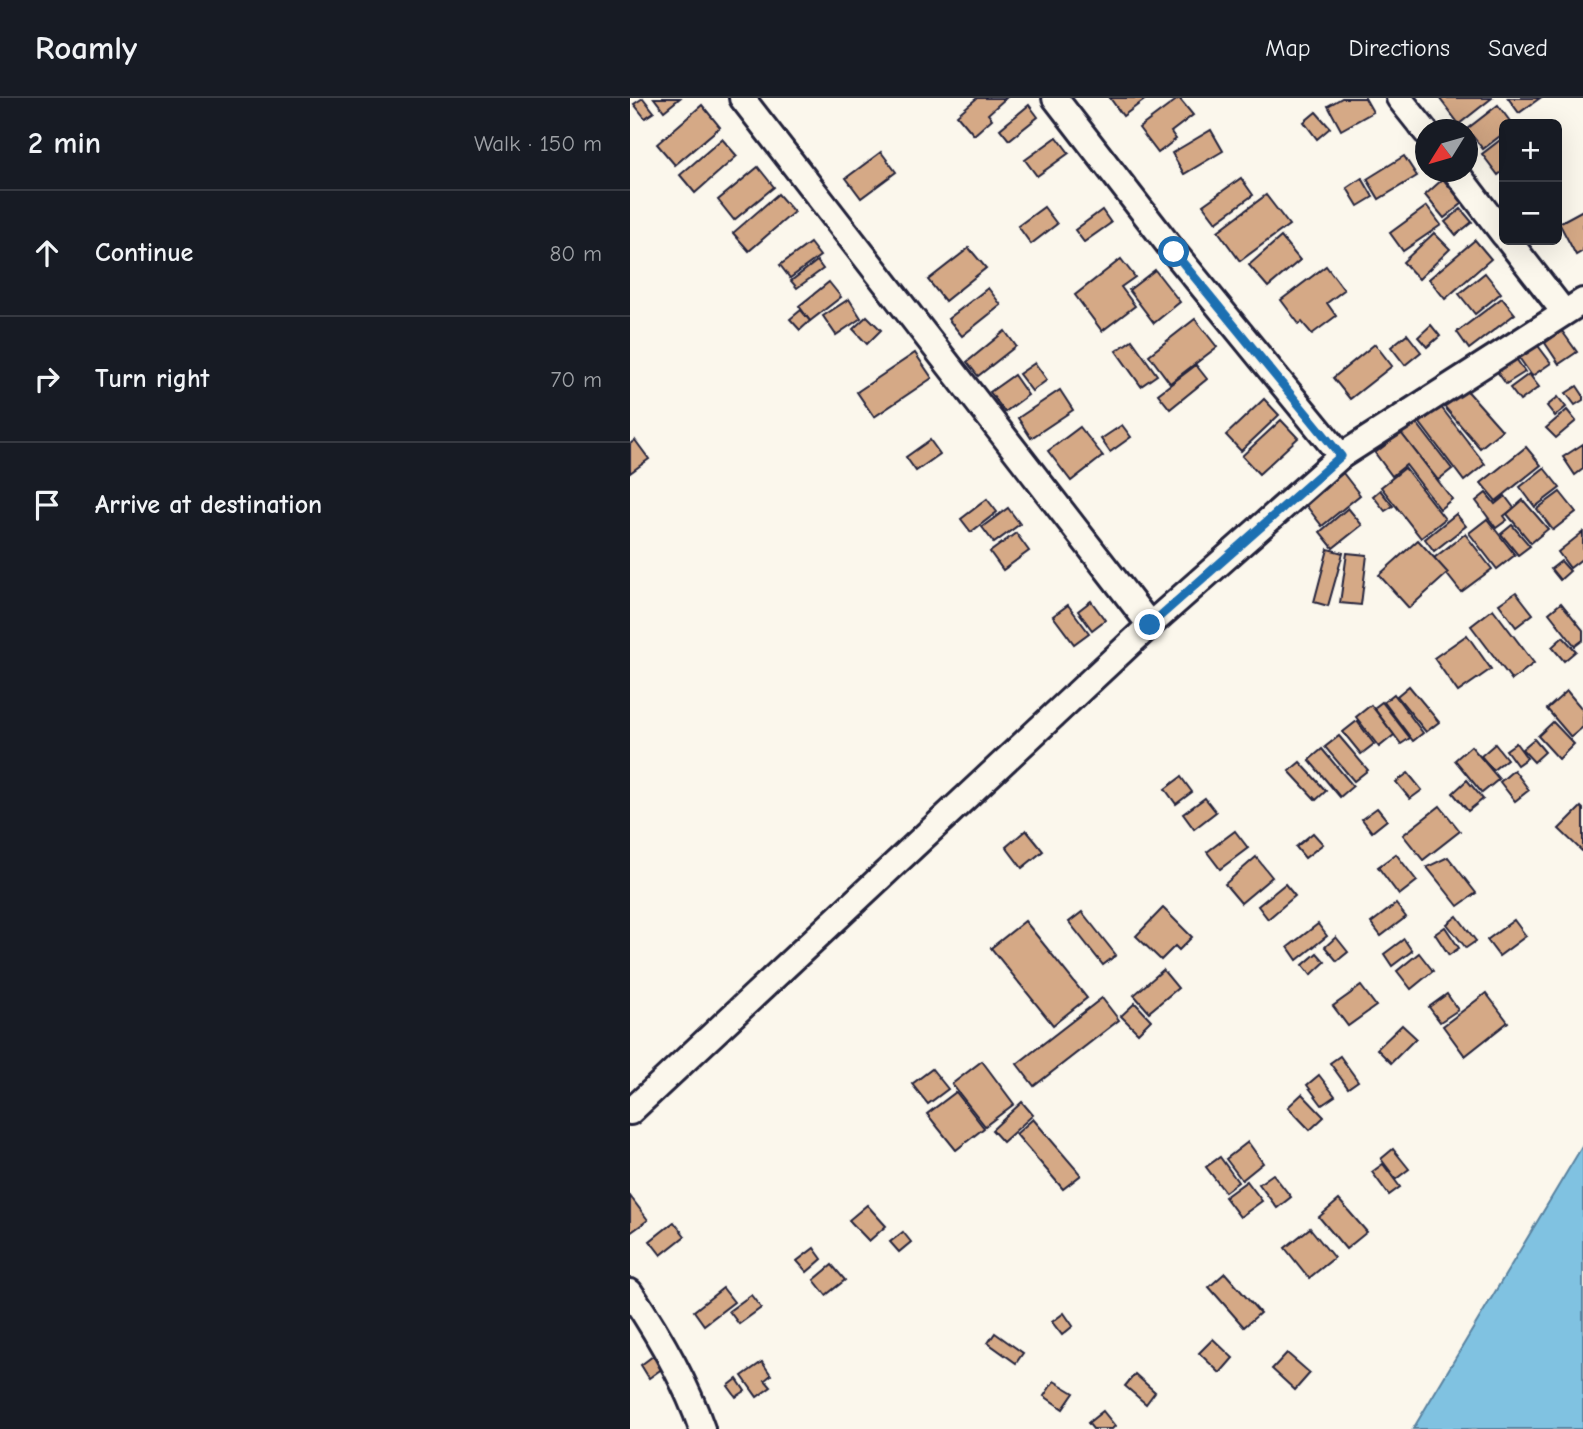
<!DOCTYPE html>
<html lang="en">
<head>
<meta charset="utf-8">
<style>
  :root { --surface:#171b24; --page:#242831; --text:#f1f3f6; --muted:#9ea1a6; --line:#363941 }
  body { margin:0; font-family:"Comic Neue",sans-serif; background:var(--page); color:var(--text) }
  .controls { position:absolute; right:21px; top:21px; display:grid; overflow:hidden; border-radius:10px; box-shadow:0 7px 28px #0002 }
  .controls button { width:63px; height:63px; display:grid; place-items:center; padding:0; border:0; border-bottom:2px solid var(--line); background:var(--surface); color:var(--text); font:35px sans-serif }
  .compass { position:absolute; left:785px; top:21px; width:63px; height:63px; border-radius:50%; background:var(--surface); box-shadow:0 7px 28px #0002; rotate:233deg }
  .stop { position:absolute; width:21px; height:21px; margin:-16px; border:5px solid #1f6fb2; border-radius:50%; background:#fff }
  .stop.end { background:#1f6fb2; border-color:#fff; box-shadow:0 2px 7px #0008 }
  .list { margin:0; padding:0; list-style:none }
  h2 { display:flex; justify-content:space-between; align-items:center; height:91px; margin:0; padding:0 28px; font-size:30px }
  h2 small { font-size:23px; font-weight:400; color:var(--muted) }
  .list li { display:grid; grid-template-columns:46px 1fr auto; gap:21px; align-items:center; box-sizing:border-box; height:126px; padding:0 28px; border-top:2px solid var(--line) }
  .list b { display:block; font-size:26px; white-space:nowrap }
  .list em { font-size:23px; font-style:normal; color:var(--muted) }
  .icon { flex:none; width:38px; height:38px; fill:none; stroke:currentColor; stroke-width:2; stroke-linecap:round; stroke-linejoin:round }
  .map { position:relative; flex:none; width:953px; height:1331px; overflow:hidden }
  header { display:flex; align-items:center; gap:42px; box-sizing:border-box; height:98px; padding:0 35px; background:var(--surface); border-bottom:2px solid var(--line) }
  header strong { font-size:33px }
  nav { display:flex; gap:38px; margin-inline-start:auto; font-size:24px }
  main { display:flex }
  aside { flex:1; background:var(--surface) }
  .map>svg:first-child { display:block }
  .water { fill:#80c2e1; stroke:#5a829f; stroke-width:2 }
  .building { fill:#d5a986; stroke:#22223b; stroke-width:2 }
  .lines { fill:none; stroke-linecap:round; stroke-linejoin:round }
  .minor-casing { stroke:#22223b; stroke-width:30 }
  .minor { stroke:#fbf7ec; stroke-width:24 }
  .route { stroke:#1f6fb2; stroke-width:9 }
</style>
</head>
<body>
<header>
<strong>Roamly</strong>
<nav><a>Map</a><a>Directions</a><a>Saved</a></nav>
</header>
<main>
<aside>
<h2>2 min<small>Walk · 150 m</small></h2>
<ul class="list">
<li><svg class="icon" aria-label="ahead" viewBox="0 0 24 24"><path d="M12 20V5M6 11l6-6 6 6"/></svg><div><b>Continue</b></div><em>80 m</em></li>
<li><svg class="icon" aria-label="right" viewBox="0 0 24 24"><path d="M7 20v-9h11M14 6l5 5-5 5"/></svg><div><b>Turn right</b></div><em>70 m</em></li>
<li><svg class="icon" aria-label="arrive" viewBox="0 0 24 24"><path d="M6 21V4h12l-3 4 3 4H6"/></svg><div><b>Arrive at destination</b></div></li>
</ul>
</aside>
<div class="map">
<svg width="953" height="1331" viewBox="0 0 953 1331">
  <rect width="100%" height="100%" fill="#fbf7ec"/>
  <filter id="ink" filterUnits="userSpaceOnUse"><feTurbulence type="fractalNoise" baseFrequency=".0143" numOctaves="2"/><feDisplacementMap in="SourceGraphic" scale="14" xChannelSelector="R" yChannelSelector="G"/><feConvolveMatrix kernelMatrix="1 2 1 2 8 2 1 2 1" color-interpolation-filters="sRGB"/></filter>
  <g filter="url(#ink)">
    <!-- water -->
    <path class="water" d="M953,1047V1331H783Z"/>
    <!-- building -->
    <g class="building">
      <path d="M13,0L24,14L15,20L4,6Z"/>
      <path d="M24,0H50L34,13Z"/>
      <path d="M347,0H376L358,16L362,21L344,37L327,17Z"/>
      <path d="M480,0H517L493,18Z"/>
      <path d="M549,0L563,17L541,34L546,41L528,55L509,30Z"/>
      <path d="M712,0H735L743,14L711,32L698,8Z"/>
      <path d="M812,0H862L829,26L810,1Z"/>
      <path d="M878,0H910L889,15Z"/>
      <path d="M72,7L90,29L45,67L27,46Z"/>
      <path d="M399,7L408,19L379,42L370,31Z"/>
      <path d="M868,7L882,26H874V35L853,51L837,31Z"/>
      <path d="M686,14L700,30L687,41L674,24Z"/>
      <path d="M581,32L593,53L554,76L542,55Z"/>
      <path d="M427,39L439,55L407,78L395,62Z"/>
      <path d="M874,39V72L868,77L852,56Z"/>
      <path d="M92,41L107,58L65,95L50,77Z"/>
      <path d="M251,54L266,74L231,100L216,80Z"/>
      <path d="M774,58L787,78L749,101L737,81Z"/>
      <path d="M128,69L144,89L104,122L88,102Z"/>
      <path d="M611,80L623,97L586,124L573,107Z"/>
      <path d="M732,80L743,99L728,108L717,90Z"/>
      <path d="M813,81L833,105L814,120L795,97Z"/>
      <path d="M148,96L164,114L119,153L103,135Z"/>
      <path d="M636,97L659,127L610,163L588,133Z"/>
      <path d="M797,108L811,127L773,153L760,135Z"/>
      <path d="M414,109L427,126L401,146L388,128Z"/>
      <path d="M831,111L842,124L826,137L815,124Z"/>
      <path d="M472,112L481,125L454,144L445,132Z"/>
      <path d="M953,112V153L946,157L929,125Z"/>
      <path d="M804,135L820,151L789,181L773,164Z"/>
      <path d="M651,139L670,162L638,189L619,167Z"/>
      <path d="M845,142L861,161L815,201L799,181Z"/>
      <path d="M180,145L190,158L160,180L150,167Z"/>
      <path d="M339,150L356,170L315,203L298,182Z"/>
      <path d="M491,161L505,179L491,189L505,208L472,233L445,197Z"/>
      <path d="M187,163L193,171L167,190L161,183Z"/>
      <path d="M696,168L714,192L697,205L706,218L682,236L672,224L669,226L651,202Z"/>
      <path d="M525,172L550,204L524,225L499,192Z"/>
      <path d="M855,175L871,195L845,216L829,196Z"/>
      <path d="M199,184L211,199L180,223L169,208Z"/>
      <path d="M358,190L371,207L332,238L318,221Z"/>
      <path d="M872,200L885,216L839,251L827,234Z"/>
      <path d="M219,201L231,220L206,237L193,218Z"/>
      <path d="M171,212L180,223L170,232L160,221Z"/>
      <path d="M237,218L251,232L237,246L223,231Z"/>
      <path d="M565,221L587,249L540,285L519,257Z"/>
      <path d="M801,227L810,238L797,249L788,239Z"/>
      <path d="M375,233L386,248L348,278L337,264Z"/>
      <path d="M932,233L947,254L929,266L915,245Z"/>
      <path d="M777,236L791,254L775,267L761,249Z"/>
      <path d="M502,242L527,277L511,288L486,253Z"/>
      <path d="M906,245L921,265L902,278L888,258Z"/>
      <path d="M745,246L762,268L720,301L703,280Z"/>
      <path d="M285,255L302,280L244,319L227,294Z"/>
      <path d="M885,259L895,274L876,286L866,272Z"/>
      <path d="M405,265L417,282L402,293L389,276Z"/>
      <path d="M566,267L577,281L540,311L528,296Z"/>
      <path d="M899,276L909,289L890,303L880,290Z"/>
      <path d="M384,277L398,297L375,314L360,294Z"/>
      <path d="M947,288L953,297V302L945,307L936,295Z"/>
      <path d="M834,289L872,332L850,350L813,307Z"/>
      <path d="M430,292L443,312L401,340L388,320Z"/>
      <path d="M928,299L936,309L925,318L917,308Z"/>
      <path d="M634,301L649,317L611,353L596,337Z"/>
      <path d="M811,309L855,366L834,383L790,325Z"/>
      <path d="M937,312L946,323L926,340L916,330Z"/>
      <path d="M651,322L668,340L629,376L612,358Z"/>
      <path d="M786,324L822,371L808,382L771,335Z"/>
      <path d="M492,327L501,339L480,354L471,341Z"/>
      <path d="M450,329L473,358L441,383L418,353Z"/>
      <path d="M771,335L822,401L810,411L776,367L762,378L745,355Z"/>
      <path d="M5,342L19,361L0,375V346Z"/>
      <path d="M300,342L310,356L286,373L276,359Z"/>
      <path d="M953,346V371L945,377L933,359Z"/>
      <path d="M896,349L911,367L866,403L851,385Z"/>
      <path d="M775,370L815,421L791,440L751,389Z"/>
      <path d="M914,370L930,390L905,409L890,389Z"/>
      <path d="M713,375L730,397L692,428L675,406Z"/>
      <path d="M750,392L763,408L755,413L743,398Z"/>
      <path d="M930,394L946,414L923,432L907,411Z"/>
      <path d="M856,395L865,406L875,398L884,410L874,418L877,422L866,430L846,403Z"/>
      <path d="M357,401L367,414L341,434L331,421Z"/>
      <path d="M893,402L918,431L901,445L877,416Z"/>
      <path d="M378,410L390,426L364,445L352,429Z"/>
      <path d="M718,410L732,427L703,450L690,434Z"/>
      <path d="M826,416L836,428L804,453L795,441Z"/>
      <path d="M857,421L885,457L867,471L839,435Z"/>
      <path d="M882,427L900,448L888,457L871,436Z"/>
      <path d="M953,434V460L940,470L928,454Z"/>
      <path d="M386,435L399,453L373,472L360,454Z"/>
      <path d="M835,436L862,471L831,494L804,460Z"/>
      <path d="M788,442L818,475L779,510L749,477Z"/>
      <path d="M698,451L713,455L698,508L684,504Z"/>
      <path d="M717,455L737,457L731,507L710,505Z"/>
      <path d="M931,463L940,473L930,482L921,471Z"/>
      <path d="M886,494L903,516L886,529L869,506Z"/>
      <path d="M461,503L475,522L462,532L448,513Z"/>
      <path d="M931,505L953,532V542L945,548L919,515Z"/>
      <path d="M438,507L459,535L444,546L423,518Z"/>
      <path d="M863,511L904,565L882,582L841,528Z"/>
      <path d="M837,537L861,571L828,594L804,560Z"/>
      <path d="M933,539L946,553L934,563L922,549Z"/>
      <path d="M779,588L809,624L796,634L767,598Z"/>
      <path d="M937,593L953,612V629L941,639L917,611Z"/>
      <path d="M764,596L793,635L783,643L754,604Z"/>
      <path d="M752,604L780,640L771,646L744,610Z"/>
      <path d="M741,607L764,637L749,649L726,619Z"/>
      <path d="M727,623L744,646L731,656L713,634Z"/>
      <path d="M923,624L944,646L929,661L908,638Z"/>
      <path d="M709,638L738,672L724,683L695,649Z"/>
      <path d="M904,641L915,654L904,664L892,651Z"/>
      <path d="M886,645L897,660L887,667L876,652Z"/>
      <path d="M865,646L877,661L863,672L851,658Z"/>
      <path d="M841,648L869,681L852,695L825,662Z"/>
      <path d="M692,651L723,688L710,699L679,662Z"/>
      <path d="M670,664L696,693L686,702L659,673Z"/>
      <path d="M884,672L899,692L885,703L870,684Z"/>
      <path d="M778,675L792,692L780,701L766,684Z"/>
      <path d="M551,679L562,694L546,706L535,691Z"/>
      <path d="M837,682L853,701L838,713L823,695Z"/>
      <path d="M575,700L586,714L564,731L553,716Z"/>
      <path d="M810,708L830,733L793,762L773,737Z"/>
      <path d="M951,709L953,711V754L929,731Z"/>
      <path d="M747,710L757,722L742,734L732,721Z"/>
      <path d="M396,732L413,753L392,770L376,749Z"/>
      <path d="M605,733L618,750L590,771L577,754Z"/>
      <path d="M683,735L693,746L675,760L666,749Z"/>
      <path d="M766,756L787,783L769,797L748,769Z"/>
      <path d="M626,759L642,779L611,805L595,786Z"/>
      <path d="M818,759L846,795L828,808L797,769Z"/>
      <path d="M655,786L665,798L638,821L628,808Z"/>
      <path d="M766,806L776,819L751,838L741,825Z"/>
      <path d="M533,810L562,839L549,852L545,848L531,862L506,838Z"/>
      <path d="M452,814L486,857L473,867L439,824Z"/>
      <path d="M827,818L846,843L836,850L817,826Z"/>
      <path d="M884,822L896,838L869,858L857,842Z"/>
      <path d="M395,823L457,900L423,927L361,850Z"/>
      <path d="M688,826L697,838L667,862L658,849Z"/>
      <path d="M815,829L829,850L819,857L805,836Z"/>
      <path d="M706,839L718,854L707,863L695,849Z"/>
      <path d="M774,841L782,853L762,868L754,856Z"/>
      <path d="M687,855L695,864L681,877L673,867Z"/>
      <path d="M789,855L803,873L781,891L767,873Z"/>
      <path d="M533,872L548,890L519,914L504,897Z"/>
      <path d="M731,888L746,908L718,928L703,908Z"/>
      <path d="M856,895L878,924L835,958L813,928Z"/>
      <path d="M817,896L828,912L810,924L799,909Z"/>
      <path d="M472,900L489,922L404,988L387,966Z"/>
      <path d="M505,905L521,922L508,935L491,918Z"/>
      <path d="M772,927L786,940L761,965L747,951Z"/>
      <path d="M710,958L728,983L718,990L700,965Z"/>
      <path d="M352,963L384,1006L355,1028L322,986Z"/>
      <path d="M302,971L318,991L298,1006L282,986Z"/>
      <path d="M689,977L705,998L692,1007L677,987Z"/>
      <path d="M326,994L354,1030L326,1052L297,1016Z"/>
      <path d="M672,996L694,1019L680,1032L658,1009Z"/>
      <path d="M392,1004L403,1017L373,1044L362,1032Z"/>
      <path d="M403,1021L451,1077L433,1091L386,1036Z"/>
      <path d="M618,1044L633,1065L612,1082L596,1061Z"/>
      <path d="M763,1051L779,1071L766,1081L751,1061Z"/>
      <path d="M590,1059L608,1084L595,1094L576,1069Z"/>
      <path d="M753,1066L770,1089L759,1097L742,1074Z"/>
      <path d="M643,1076L661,1099L647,1110L629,1086Z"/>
      <path d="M617,1083L632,1103L610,1119L595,1099Z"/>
      <path d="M0,1098L18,1122L0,1135Z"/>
      <path d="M709,1102L737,1134L716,1151L689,1119Z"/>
      <path d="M237,1107L256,1128L239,1143L219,1122Z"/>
      <path d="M44,1124L55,1138L31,1157L20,1143Z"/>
      <path d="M680,1130L704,1160L679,1180L655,1150Z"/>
      <path d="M273,1134L281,1144L269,1154L260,1144Z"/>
      <path d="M184,1150L192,1161L177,1174L167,1163Z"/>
      <path d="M202,1167L215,1182L196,1197L184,1182Z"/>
      <path d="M595,1175L630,1215L614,1229L579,1189Z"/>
      <path d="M93,1190L104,1204L74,1227L64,1213Z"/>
      <path d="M121,1197L131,1210L109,1226L99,1213Z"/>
      <path d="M434,1215L443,1228L432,1237L422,1224Z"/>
      <path d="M365,1235L393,1255L386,1265L358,1245Z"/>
      <path d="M583,1241L603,1260L590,1275L569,1255Z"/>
      <path d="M31,1252L40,1265L19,1280L11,1267Z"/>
      <path d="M657,1255L680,1275L665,1292L642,1271Z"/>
      <path d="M132,1264L141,1277L135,1282L141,1289L127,1299L112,1278Z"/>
      <path d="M505,1276L525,1294L516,1306L495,1288Z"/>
      <path d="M107,1281L115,1293L106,1299L98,1288Z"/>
      <path d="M424,1283L444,1295L433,1311L414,1298Z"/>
      <path d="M473,1313L485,1328L482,1331H463L458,1325Z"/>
    </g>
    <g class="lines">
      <!-- minor casing -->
      <g class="minor-casing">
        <g id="minor">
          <path d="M112,0L520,527"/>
          <path d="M425,0L544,154L711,358"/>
          <path d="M769,0L796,34"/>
          <path d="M826,74L874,137"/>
          <path d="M878,142L934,214"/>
          <path d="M0,1014L520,527L711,358L953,203"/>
          <path d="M0,1194C29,1237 55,1282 72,1331"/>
        </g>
      </g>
      <!-- minor -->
      <use href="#minor" class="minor"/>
    </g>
  </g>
  <g class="lines" filter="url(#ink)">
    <!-- route -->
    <path class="route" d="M520,527L711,358L544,154"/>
  </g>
</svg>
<div class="controls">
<button>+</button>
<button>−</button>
</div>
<svg class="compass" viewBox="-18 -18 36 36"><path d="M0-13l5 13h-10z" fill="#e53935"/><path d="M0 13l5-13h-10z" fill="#9ea1a6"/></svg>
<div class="stop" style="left:544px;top:154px"></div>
<div class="stop end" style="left:520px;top:527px"></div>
</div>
</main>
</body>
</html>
